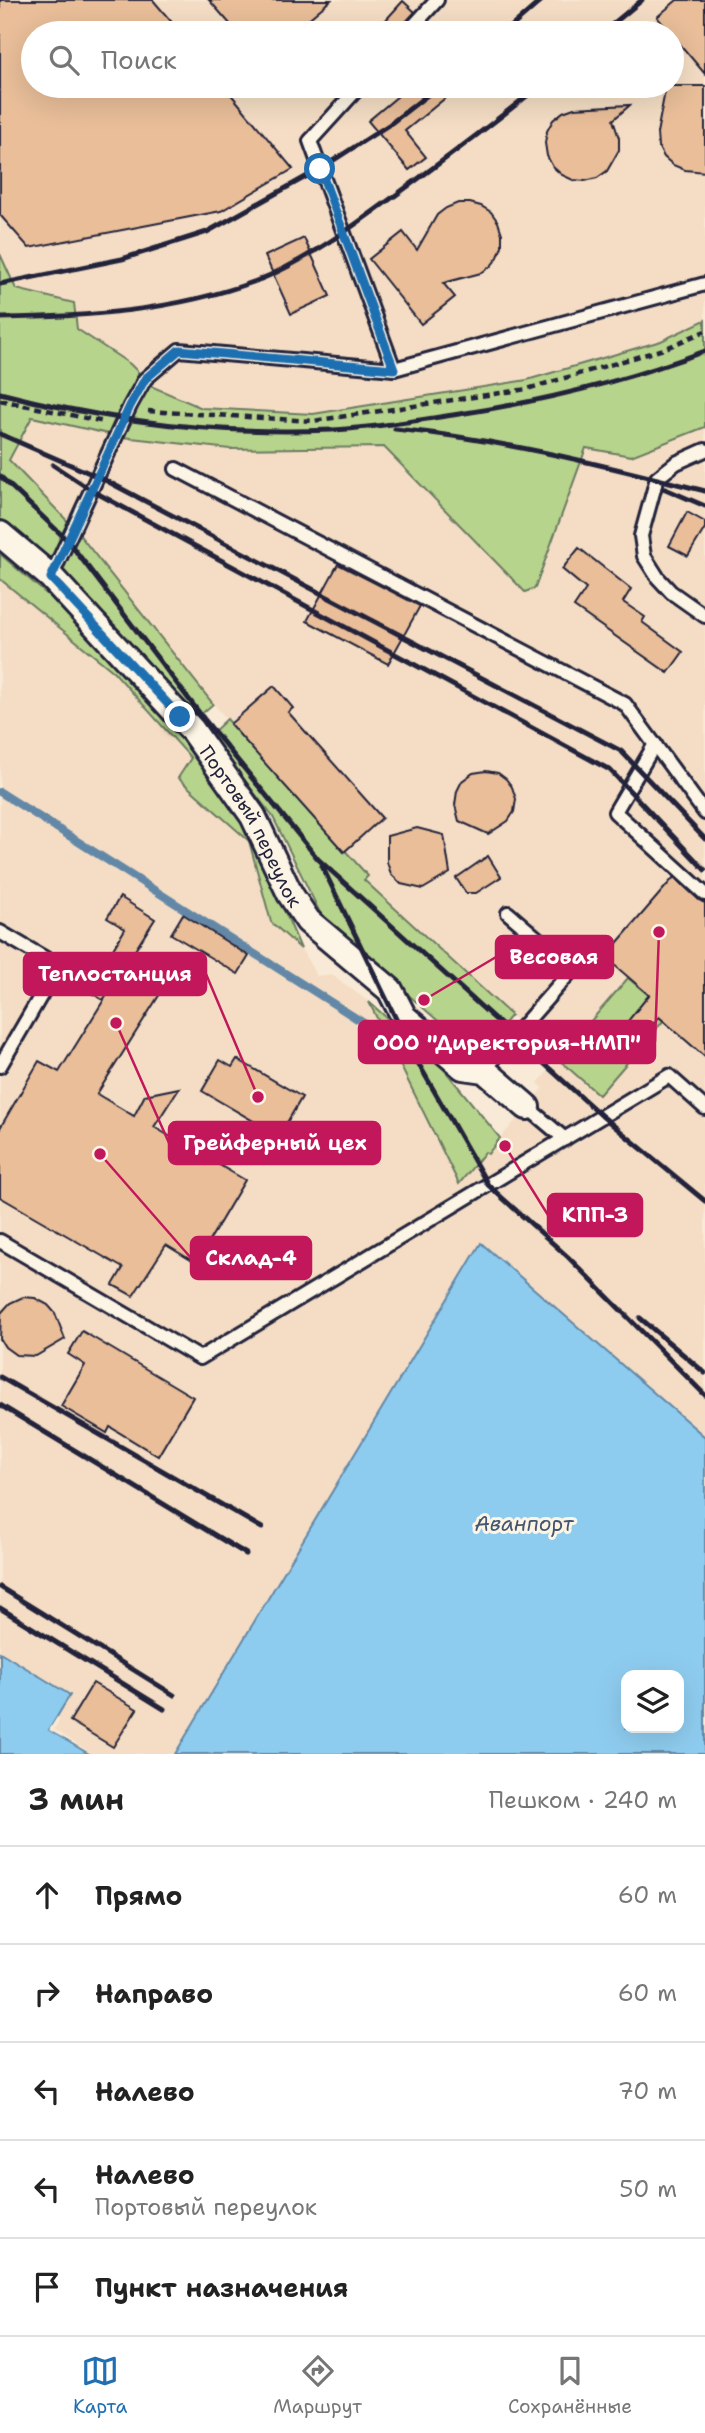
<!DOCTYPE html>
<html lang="ru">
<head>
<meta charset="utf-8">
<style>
  :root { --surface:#fff; --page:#f2f2f2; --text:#222; --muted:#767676; --line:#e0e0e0; --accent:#1f6fb2 }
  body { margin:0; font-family:"Shantell Sans",sans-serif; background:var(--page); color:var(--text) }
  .controls { position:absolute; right:21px; bottom:21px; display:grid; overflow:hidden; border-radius:14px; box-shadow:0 7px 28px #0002 }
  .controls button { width:63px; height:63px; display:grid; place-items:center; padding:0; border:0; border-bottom:2px solid var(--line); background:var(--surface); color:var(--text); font:35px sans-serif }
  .stop { position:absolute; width:21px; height:21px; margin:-16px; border:5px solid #1f6fb2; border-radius:50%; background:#fff }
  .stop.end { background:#1f6fb2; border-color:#fff; box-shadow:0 2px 7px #0008 }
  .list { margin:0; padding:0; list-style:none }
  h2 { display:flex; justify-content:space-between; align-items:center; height:91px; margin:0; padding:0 28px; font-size:30px }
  h2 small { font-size:23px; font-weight:400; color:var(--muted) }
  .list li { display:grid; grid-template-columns:46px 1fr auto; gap:21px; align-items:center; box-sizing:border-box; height:98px; padding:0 28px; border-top:2px solid var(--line) }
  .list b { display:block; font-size:26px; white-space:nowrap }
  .list p { margin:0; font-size:23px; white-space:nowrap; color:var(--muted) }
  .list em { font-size:23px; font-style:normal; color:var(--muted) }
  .icon { flex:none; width:38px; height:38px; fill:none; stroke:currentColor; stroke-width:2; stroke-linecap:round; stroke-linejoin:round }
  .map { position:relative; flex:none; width:705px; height:1754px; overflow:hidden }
  .search { position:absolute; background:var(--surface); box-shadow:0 7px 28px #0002; left:21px; right:21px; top:21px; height:77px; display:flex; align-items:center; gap:18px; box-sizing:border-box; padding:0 24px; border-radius:38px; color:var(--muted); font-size:26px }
  .sheet { height:581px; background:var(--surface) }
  nav { display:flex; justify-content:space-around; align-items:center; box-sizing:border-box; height:98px; border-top:2px solid var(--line); background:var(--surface); font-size:19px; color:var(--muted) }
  nav a { display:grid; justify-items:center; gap:4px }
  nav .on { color:var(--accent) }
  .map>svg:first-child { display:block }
  .built { fill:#f4ddc4; fill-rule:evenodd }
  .green { fill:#b7d48c; stroke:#6c7b64; stroke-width:2 }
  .water { fill:#8eccef; stroke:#6388a7; stroke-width:2; fill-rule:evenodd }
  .pier { fill:#f8ead6 }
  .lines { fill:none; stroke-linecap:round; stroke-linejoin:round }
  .stream { stroke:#6388a7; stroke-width:8 }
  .building { fill:#e9be99; stroke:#22223b; stroke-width:2 }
  .service-casing { stroke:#22223b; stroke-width:18 }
  .minor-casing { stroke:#22223b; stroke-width:30 }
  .path { stroke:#22223b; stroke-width:4.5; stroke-dasharray:7 5; stroke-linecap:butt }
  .service { stroke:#fcf5e5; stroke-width:12 }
  .minor { stroke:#fcf5e5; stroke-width:24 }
  .rail { stroke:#22223b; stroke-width:5 }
  .route { stroke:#1f6fb2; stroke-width:9 }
  .labels { text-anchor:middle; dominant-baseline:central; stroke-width:6; stroke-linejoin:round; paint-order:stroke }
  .street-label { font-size:19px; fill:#22223b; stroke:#fcf5e5 }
  .water-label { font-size:21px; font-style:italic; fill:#425571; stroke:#fcf5e5 }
  .leader { fill:none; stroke:#c2185b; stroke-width:2.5 }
  .callout-dot { fill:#c2185b; stroke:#fcf5e5; stroke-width:2.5 }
  .callout { fill:#c2185b; stroke:#c2185b; stroke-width:2.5 }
  .callout-label { font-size:21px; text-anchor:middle; font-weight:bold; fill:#fff }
</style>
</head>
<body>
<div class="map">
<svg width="705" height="1754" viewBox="0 0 705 1754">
  <rect width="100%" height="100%" fill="#f8ead6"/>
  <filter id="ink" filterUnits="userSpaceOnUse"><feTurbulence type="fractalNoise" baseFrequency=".0143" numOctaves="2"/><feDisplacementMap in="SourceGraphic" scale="14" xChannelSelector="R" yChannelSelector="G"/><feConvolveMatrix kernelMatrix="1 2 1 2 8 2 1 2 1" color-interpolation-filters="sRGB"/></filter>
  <g filter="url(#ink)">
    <!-- built -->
    <g class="built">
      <path d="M0,0H705V320L661,341L527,380L313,414L202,408L153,387L130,364L77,329L74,303L16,289L0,254ZM33,33H672V86H33Z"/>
      <path d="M32,417L122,437L230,449L384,447L525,592L586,448L631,456L705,427V1437L481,1243L175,1754H89L49,1730L70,1695L0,1652V579L114,672L191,758L178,778L249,841L271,922L301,949L317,976L331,974L369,1002L459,1183L485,1152L488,1153L543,1088L538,1083L558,1059L363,880L367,876L230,724L74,528L9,460Z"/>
    </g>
    <!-- green -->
    <g class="green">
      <path d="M0,254L16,289L74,303L77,329L130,364L153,387L202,408L313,414L527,380L661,341L705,320V427L631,456L586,448L535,588L525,592L384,447L230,449L122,437L32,417L9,460L74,528L213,704L196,719L0,524Z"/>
      <path d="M0,554L50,597L178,730L255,842L301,949L271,922L249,841L178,778L191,758L114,672L0,579Z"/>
      <path d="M227,719L368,876L364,880L511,1015L477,1055L324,921L273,817L210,735Z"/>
      <path d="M628,978L670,1013L599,1095L558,1059Z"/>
      <path d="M369,1002L443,1068L500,1138L488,1154L485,1152L459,1184Z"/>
    </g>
    <!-- water -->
    <g class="water">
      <path d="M481,1243L705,1437V1754H175ZM679,1675V1728H626V1675Z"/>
      <path d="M0,1652L70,1695L49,1730L89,1754H0Z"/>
    </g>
    <!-- pier -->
    <path class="pier" d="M57,1717L60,1719L54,1729L92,1754L49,1730Z"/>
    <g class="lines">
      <!-- stream -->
      <path class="stream" d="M0,792L370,1027"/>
    </g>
    <!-- building -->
    <g class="building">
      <path d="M0,0H153L181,33H33V86H224L293,169L221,211L29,248L0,215Z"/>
      <path d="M209,0H331L292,33H238Z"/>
      <path d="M677,0H705V74L657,17Z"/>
      <path d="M403,1L415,12L401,27L398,33H374Z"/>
      <path d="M410,86H460L405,131L426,157L409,170L368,121Z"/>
      <path d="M666,86H705V172L685,170L673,165L664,157L658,146L657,133Z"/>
      <path d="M630,105L613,120L619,138V150L607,171L597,178L585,181L573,180L562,175L553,167L547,156L545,143L547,131L553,120L563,112L574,108Z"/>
      <path d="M458,203H470L481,206L491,212L498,222L502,234V246L498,257L491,266L481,273L443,283L455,297L421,324L369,259L403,232L417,250L437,215L446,208Z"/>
      <path d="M304,238L330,296L291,314L265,256Z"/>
      <path d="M687,512L705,522V528L688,556L669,546Z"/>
      <path d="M579,548L631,589L623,602L645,617L642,622L683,652L668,673L574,607L586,589L562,569Z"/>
      <path d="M338,564L420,606L388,664L307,621Z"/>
      <path d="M274,686L293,708L288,712L382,818L344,852L230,724Z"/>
      <path d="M486,771L498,773L506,779L512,787L516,799L514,812L508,821L488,834L459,821L455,805L457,791L462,781L473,773Z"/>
      <path d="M417,828L444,835L450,873L423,889L401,884L391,874L387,862V836Z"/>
      <path d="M488,856L501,877L476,893H466L456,878Z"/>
      <path d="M674,877L699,900L705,903V1057L659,1017L631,1050L615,1037L649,995L605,957Z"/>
      <path d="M120,897L155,919L125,966L163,989L97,1094L134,1116L145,1095L179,1088L154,1127L245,1180L196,1263L166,1245L133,1296L113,1285L123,1268L0,1197V1128L39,1061L59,1072L110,990L103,1000L88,991L125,929L107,918Z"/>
      <path d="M183,914L249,956L238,974L171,934Z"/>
      <path d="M237,1059L302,1097L279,1136L202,1091L220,1060L232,1067Z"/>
      <path d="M23,1297L35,1298L48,1305L55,1313L65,1339L36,1356L16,1355L5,1347L0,1339L1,1313L10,1303Z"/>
      <path d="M82,1331L193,1397L158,1456L110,1427L107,1433L61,1406L85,1365L68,1354Z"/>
      <path d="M93,1683L137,1709L113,1747L70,1721Z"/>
    </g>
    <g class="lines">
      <!-- service casing -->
      <g class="service-casing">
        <g id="service">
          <path d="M407,33L437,0"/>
          <path d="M360,86L310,141L394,369L705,284"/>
          <path d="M705,450L676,463L657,478L641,536L644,556L658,578L671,592L705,616"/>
          <path d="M176,469L625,704L705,813"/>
          <path d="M51,577L130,406L145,379L179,350L394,369"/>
          <path d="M655,744L615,812L705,894"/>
          <path d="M0,932L58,966L0,1066"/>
          <path d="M484,1070L573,969L508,913"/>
          <path d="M527,1107L565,1139"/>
          <path d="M0,1241L200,1358L669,1076L705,1108"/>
        </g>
      </g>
      <!-- minor casing -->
      <g class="minor-casing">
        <g id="minor">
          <path id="s1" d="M0,534L51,577L192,730L253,816L290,894L308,921L390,990L404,1017L463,1067L484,1070L527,1107"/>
        </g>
      </g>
      <!-- path -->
      <g class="path">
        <path d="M0,400L104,422"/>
        <path d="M148,411L313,421L527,389L664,349L705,331"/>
      </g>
      <!-- service -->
      <use href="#service" class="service"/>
      <!-- minor -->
      <use href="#minor" class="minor"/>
      <!-- rail -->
      <g class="rail">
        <path d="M504,33L542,0"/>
        <path d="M602,33L642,0"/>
        <path d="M0,284L122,259L207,232L320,169L390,124L439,86"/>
        <path d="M0,318C85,317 175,311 256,281C304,263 355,225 396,195C444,160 493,124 539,86"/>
        <path d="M0,393C107,421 221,435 332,430C373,428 413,421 453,415C540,402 623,382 705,351"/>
        <path d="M395,429C501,439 602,465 705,491"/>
        <path d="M0,434L103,479L621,751L705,839"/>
        <path d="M53,465L91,490L610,770L705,870"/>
        <path d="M0,476L68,541L204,719L318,859L602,1116L705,1201"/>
        <path d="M663,488L705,506"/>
        <path d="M322,866L413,1054L488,1185L568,1257L705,1395"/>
        <path d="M640,1318L705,1373"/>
        <path d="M0,1377L262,1528"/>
        <path d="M0,1405L246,1554"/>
        <path d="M0,1587L174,1695"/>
        <path d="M0,1608L164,1709"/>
      </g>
    </g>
  </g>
  <g class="lines" filter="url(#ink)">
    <!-- route -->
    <path class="route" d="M180,717L51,578L130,406L145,379L179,350L394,369L320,169"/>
  </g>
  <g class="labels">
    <!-- street labels -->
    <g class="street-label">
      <text stroke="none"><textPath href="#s1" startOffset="388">Портовый переулок</textPath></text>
    </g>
    <!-- water labels -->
    <g class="water-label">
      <text x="524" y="1524">Аванпорт</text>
    </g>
  </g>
  <!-- callouts -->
  <path class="leader" d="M424 1000L496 957M258 1097L206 974M659 932L655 1042M116 1023L169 1143M505 1146L548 1215M100 1154L191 1258"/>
  <g class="callout-dot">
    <circle cx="424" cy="1000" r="7"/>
    <circle cx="258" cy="1097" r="7"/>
    <circle cx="659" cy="932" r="7"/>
    <circle cx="116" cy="1023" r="7"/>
    <circle cx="505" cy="1146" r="7"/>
    <circle cx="100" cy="1154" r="7"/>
  </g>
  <g class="callout">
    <rect x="496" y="936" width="117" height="42" rx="7"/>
    <rect x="24" y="953" width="182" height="42" rx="7"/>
    <rect x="359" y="1021" width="296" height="42" rx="7"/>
    <rect x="169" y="1122" width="211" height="42" rx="7"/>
    <rect x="548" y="1194" width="94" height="42" rx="7"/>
    <rect x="191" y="1237" width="120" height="42" rx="7"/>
  </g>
  <g class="callout-label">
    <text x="554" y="964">Весовая</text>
    <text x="115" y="981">Теплостанция</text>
    <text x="507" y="1050">ООО "Директория-НМП"</text>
    <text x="275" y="1150">Грейферный цех</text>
    <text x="595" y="1222">КПП-3</text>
    <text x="251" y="1265">Склад-4</text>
  </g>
</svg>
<div class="controls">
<button><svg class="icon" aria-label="layers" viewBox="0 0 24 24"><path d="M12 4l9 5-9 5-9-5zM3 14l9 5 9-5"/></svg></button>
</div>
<div class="stop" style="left:320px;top:169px"></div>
<div class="stop end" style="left:180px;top:717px"></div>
<div class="search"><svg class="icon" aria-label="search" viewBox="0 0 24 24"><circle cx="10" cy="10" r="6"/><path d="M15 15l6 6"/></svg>Поиск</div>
</div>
<section class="sheet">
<h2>3 мин<small>Пешком · 240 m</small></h2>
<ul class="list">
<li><svg class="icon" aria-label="ahead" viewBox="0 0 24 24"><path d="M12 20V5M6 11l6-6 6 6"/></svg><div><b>Прямо</b></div><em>60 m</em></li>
<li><svg class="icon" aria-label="right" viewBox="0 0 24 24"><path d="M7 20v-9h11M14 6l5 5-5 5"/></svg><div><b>Направо</b></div><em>60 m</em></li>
<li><svg class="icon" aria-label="left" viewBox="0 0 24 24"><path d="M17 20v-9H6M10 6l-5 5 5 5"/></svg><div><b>Налево</b></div><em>70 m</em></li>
<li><svg class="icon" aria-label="left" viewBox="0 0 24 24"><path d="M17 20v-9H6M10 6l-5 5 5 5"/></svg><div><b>Налево</b><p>Портовый переулок</p></div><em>50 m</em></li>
<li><svg class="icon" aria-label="arrive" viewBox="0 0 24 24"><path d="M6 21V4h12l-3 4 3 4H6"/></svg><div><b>Пункт назначения</b></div></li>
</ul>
</section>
<nav>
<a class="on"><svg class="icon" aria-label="map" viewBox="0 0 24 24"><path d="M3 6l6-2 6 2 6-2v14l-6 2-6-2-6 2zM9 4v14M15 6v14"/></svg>Карта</a>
<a><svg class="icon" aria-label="directions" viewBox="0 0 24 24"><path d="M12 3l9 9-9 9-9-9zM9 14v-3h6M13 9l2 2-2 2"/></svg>Маршрут</a>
<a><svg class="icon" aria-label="saved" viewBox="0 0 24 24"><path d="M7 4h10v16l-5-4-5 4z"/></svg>Сохранённые</a>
</nav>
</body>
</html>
